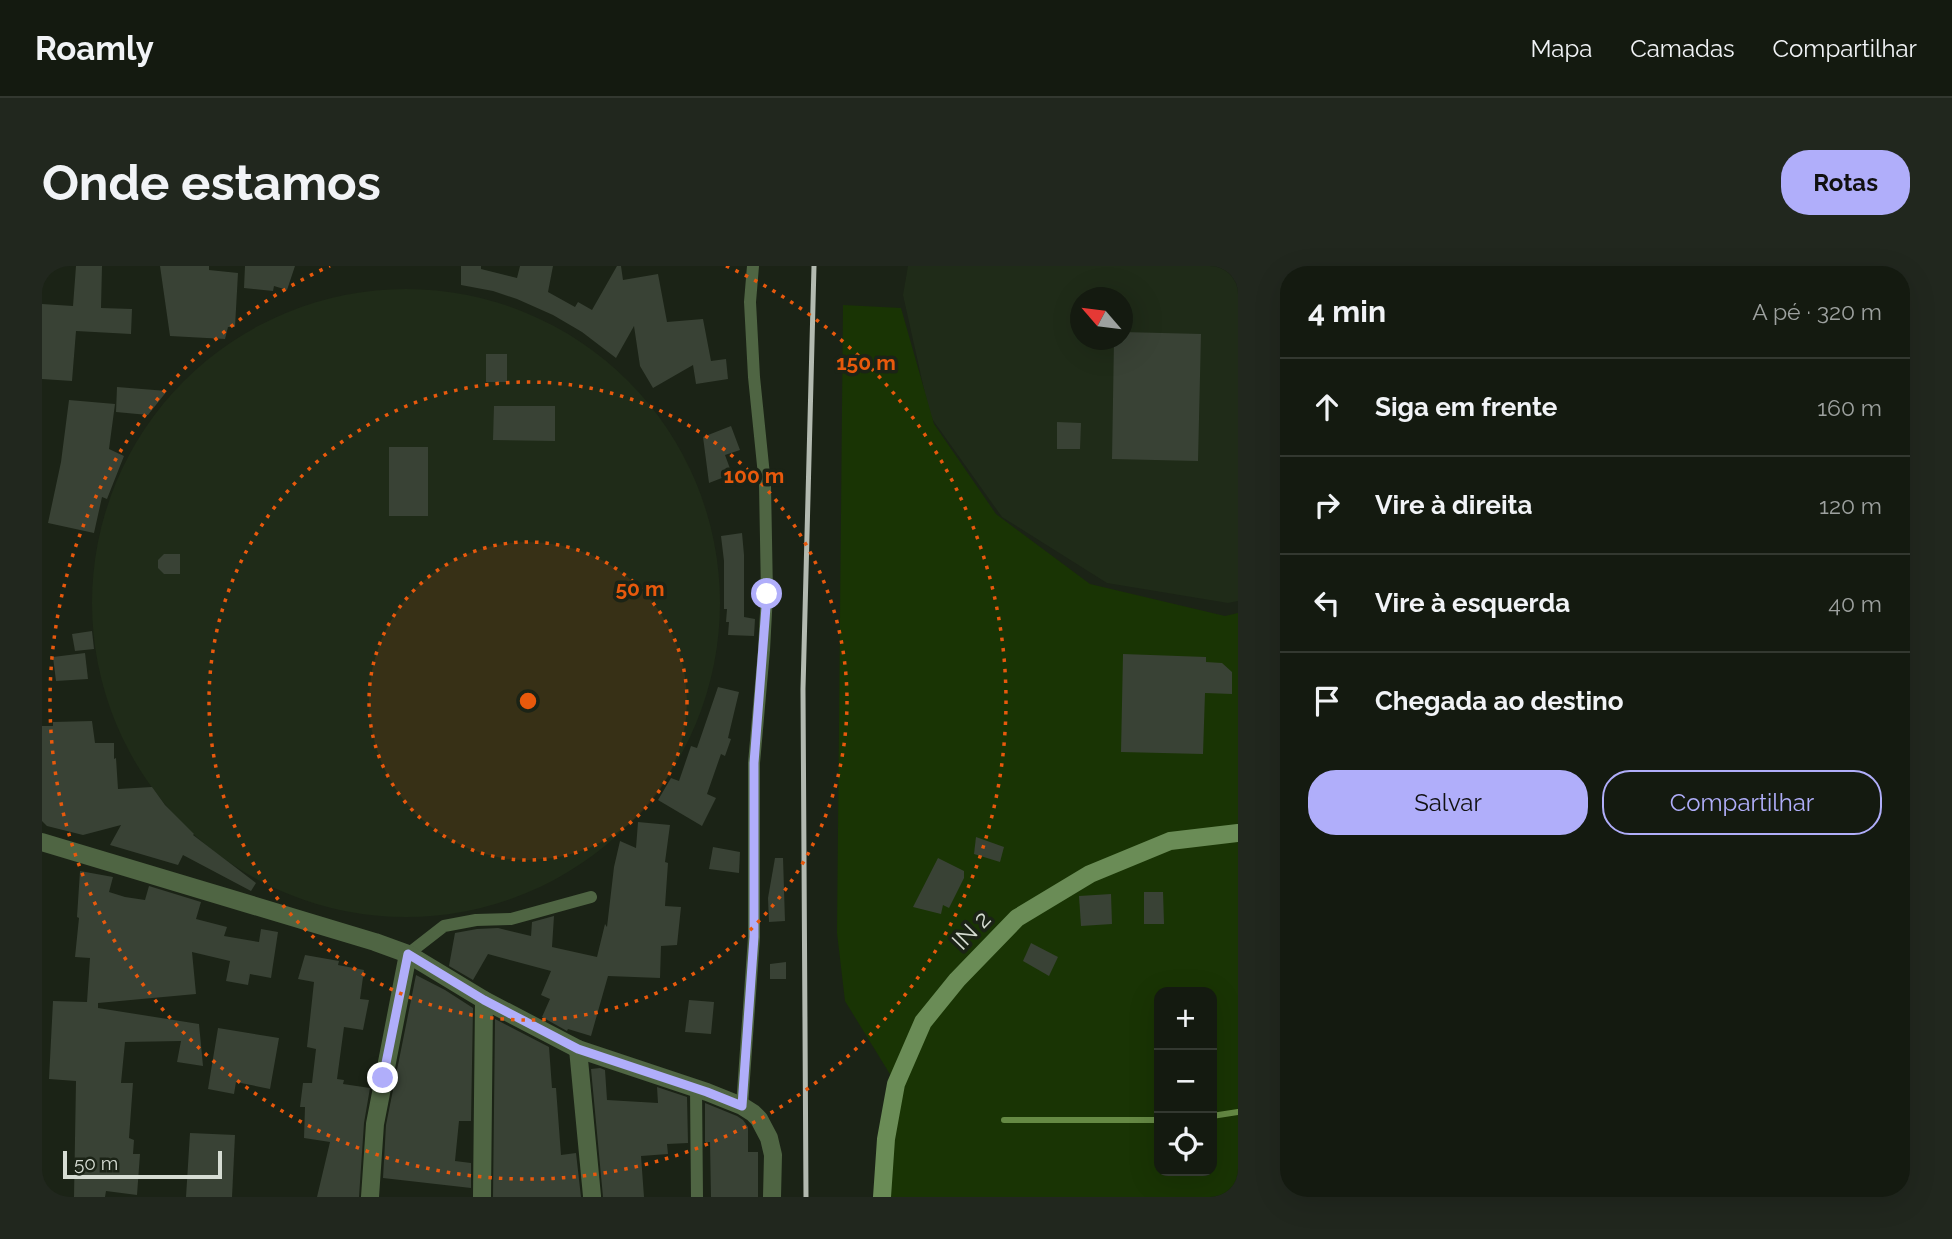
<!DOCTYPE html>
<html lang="pt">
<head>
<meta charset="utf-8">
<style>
  :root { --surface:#141a10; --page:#21271e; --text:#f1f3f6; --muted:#9da19f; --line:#333830; --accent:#b0aefa }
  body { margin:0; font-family:Raleway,sans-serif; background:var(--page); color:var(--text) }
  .controls { position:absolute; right:21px; bottom:21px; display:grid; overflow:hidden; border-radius:14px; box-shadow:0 7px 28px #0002 }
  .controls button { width:63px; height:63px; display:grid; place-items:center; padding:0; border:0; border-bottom:2px solid var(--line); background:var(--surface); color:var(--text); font:35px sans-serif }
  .compass { position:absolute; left:1028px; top:21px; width:63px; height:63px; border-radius:50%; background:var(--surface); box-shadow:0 7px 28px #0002; rotate:298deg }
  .scale { position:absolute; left:21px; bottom:18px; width:159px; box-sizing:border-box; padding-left:7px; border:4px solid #d6dcd3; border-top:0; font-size:19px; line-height:24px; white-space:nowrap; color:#d6dcd3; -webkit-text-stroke:5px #1b2316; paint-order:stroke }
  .stop { position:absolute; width:21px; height:21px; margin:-16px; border:5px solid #b0aefa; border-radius:50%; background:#fff }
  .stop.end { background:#b0aefa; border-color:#fff; box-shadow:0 2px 7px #0008 }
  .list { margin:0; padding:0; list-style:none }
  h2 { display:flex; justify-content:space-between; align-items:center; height:91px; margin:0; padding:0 28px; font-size:30px }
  h2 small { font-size:23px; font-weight:400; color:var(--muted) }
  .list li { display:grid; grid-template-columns:46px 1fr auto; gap:21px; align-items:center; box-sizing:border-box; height:98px; padding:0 28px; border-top:2px solid var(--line) }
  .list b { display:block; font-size:26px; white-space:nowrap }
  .list em { font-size:23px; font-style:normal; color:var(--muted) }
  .actions { display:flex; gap:14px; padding:21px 28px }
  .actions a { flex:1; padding:16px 0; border:2px solid var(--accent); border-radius:28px; text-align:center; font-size:24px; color:var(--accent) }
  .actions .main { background:var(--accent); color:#111 }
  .icon { flex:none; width:38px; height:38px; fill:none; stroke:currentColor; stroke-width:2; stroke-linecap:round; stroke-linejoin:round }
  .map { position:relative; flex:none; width:1196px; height:931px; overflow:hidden; border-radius:28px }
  header { display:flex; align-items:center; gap:42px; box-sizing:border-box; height:98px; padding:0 35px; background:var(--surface); border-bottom:2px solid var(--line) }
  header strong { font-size:33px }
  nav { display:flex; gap:38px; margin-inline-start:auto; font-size:24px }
  .intro { display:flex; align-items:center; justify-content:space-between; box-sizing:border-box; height:168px; padding:0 42px }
  h1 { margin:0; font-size:49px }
  .button { padding:18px 32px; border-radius:28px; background:var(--accent); color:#111; font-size:24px; font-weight:700 }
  main { display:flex; gap:42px; padding:0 42px }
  aside { flex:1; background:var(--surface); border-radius:28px; box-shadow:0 7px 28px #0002 }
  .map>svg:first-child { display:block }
  .built { fill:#1f2b18; fill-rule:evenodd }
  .green { fill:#193404; fill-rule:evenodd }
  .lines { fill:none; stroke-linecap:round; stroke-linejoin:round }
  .stream { stroke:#658944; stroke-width:6 }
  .building { fill:#394235 }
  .lane { stroke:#4f6543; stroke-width:12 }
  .street { stroke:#4f6543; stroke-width:18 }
  .secondary { stroke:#6a8c56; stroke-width:18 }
  .rail { stroke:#b3bab0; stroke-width:5 }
  .route { stroke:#b0aefa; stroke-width:9 }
  .ring { fill:none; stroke:#e8590c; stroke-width:3.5; stroke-dasharray:3.5 7 }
  .labels { text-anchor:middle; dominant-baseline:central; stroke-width:7; stroke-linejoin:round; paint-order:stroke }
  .street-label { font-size:24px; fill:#d6dcd3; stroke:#1b2316 }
  .centre { fill:#e8590c; stroke:#1b2316; stroke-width:3.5 }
  .ring-label { font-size:21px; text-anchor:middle; font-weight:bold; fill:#e8590c; stroke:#1b2316; stroke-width:7; stroke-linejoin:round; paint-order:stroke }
</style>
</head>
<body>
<header>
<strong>Roamly</strong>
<nav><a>Mapa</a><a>Camadas</a><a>Compartilhar</a></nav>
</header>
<div class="intro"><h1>Onde estamos</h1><a class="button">Rotas</a></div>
<main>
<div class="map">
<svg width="1196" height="931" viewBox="0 0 1196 931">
  <rect width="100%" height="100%" fill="#1b2316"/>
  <!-- built -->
  <g class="built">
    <path d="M866,0H1196V335L1186,337L1065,317L960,251L888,150L861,29ZM1038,32H1080V74H1038Z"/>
    <circle cx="364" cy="337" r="314"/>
  </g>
  <!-- green -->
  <path class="green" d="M801,39L859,42L892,158L954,248L1048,318L1183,350L1196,347V931H840L854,818L803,735L795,667ZM1117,726H1170V905H1117Z"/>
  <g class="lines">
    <!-- stream -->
    <g class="stream">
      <path d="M1170,850L1196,846"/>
      <path d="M962,854H1117"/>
    </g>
  </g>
  <!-- building -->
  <g class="building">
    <path d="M34,0H60L59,42L90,43L89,68L34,65L30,115L0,113V38L31,40Z"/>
    <path d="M118,0H167V4L196,7L193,61H186L183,73L128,70Z"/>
    <path d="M203,0H253L245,24L232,20L231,25L202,22Z"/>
    <path d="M419,0H439V3L475,12L478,0H511L506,26L533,41L536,36L550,44L575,0H579L581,14L616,8L625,56L661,53L669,95L684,93L686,113L654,118L651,99L611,122L598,100L592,60L574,92L540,66L511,49L475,33L451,25L419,19Z"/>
    <path d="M1081,66L1159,68L1156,195L1070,193L1072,74H1081Z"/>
    <rect x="444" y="88" width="21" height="28"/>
    <path d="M75,121L125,125L106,149L74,146Z"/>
    <path d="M27,134L73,138L67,183L82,190L65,233L60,231L52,267L6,257L19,196Z"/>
    <path d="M452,140H513V175L451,174Z"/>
    <path d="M1015,156L1039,157L1038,183H1015Z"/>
    <path d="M689,160L698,184L683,189L690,208L667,217L661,171Z"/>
    <rect x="347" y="181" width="39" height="69"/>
    <path d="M700,267L702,289V351L713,353L712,370L686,369L687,356H684L685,343H682V295L679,270Z"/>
    <path d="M122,288H138V308H122L116,302V294Z"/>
    <path d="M50,365L52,383L33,385L30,368Z"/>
    <path d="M43,387L46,413L14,415L11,391Z"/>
    <path d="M1081,388L1164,391V396L1180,397L1190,406V428L1163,427L1161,488L1079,486Z"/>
    <path d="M676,421L697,426L686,472L689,473L683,490L679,488L665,528L674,532L660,560L616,534L629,512L637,515L649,480L655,482Z"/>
    <path d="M50,455L53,477H72V493L74,492L76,523L110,521L123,539L152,568L151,569L214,617L209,625L141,589L136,599L68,579L79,559L41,569L5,560L0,555V460H11V456Z"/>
    <path d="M596,556L628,559L623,596L626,597L623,640L639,641L635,679L619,680L618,712L566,710L549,770L526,763L525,765L500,751L508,733L499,729L509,705L446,688L431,714L407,700L413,667L435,663L456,662L489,670L490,656L512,650L510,681L555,691L563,658L565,661L572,601L578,575L594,582Z"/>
    <path d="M934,571L962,581L958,596L932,588Z"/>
    <path d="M671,581L698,586L697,607L667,603Z"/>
    <path d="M733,592H741L743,655L727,656L726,632Z"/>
    <path d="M896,592L922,605V612L907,642L901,639L899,648L871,641Z"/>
    <path d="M38,605L71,611L67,626L83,631L103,634L107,620L159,636L154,653L185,661L182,670L217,676L219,663L236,666L229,712L208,708L206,719L184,715L188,695L150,686L154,728L56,737V742L157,758L161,800L135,796L139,775L83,776L79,817H91L87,872L92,874L91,888H98L95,929L64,925L63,931H32L34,815L7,813L11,735L45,736L48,692L33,691L37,652L35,651Z"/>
    <path d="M1102,626H1121L1122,658H1102Z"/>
    <path d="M1069,628L1070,658L1039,660L1037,630Z"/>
    <path d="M989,677L1016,691L1007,710L981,695Z"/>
    <path d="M263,689L297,695L296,699L322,704L318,733L327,734L321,764L302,761L295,813L302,814L301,818L328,822L322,857L317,931H275L288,876L262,872L263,841H258L261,817H270L274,783L265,781L272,716L256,713Z"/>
    <path d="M744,696V713H728V698Z"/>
    <path d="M374,709L403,724L431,742L429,855H417L413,895L429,897V922L341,912L344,859Z"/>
    <path d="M647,734L672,736L669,768L643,766Z"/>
    <path d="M453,753L507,781L510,822H514L519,889L534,887L539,931H451Z"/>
    <path d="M176,762L237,772L228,823L194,816L192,828L166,823Z"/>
    <path d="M558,802L563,804L565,834L616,837L615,821L645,831L646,877L625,878L626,888L599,890L602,931H561L549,803Z"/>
    <path d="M663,837L695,850L701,854L706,861V886H716V931H669L668,876H663Z"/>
    <path d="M148,867L193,869L190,931H144Z"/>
  </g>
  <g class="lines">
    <!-- lane -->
    <g class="lane">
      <path d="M366,688L402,660L434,654L469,653L549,631"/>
      <path d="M654,822L655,931"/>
      <path d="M700,840L712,671V497L722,384L725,328L723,219L712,111L708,36L711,0"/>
    </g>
    <!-- street -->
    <g class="street">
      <path d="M0,576L333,676L366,688L442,734L536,783L665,826L700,840L711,847L717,853L727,872L731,889L730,931"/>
      <path d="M536,783L550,930"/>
      <path d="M328,931L333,858L366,688"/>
      <path d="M440,931L442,734"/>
    </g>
    <!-- secondary -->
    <path class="secondary" d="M840,931L844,873L854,818L881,756L915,714L975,652L1048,608L1128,575L1196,567"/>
    <!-- rail -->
    <path class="rail" d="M764,931L761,423L772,0"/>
  </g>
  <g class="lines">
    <!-- route -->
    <path class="route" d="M341,812L366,688L442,734L536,783L665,826L700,840L712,671V497L725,328"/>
  </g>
  <!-- distance rings -->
  <circle cx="486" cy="435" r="159" fill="#e8590c" fill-opacity=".12"/>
  <g class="ring">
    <circle cx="486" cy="435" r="159"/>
    <circle cx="486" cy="435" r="319"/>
    <path d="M684 0A478 478 0 1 1 288 0"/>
  </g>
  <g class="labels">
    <!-- street labels -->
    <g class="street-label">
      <text transform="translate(929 664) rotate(-46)">IN 2</text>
    </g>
  </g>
  <circle cx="486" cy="435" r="10" class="centre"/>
  <g class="ring-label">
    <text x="824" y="104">150 m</text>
    <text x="712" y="217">100 m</text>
    <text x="598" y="330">50 m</text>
  </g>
</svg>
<div class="controls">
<button>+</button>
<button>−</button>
<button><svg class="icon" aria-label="locate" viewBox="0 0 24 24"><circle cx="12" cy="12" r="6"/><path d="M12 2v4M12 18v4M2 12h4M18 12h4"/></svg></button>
</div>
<svg class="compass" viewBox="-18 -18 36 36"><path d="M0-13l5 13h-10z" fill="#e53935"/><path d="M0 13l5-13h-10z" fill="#9da19f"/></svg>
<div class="scale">50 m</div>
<div class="stop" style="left:725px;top:328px"></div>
<div class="stop end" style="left:341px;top:812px"></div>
</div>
<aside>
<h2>4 min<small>A pé · 320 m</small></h2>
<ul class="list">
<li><svg class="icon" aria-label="ahead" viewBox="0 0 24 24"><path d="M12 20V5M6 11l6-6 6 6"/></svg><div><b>Siga em frente</b></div><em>160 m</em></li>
<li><svg class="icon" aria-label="right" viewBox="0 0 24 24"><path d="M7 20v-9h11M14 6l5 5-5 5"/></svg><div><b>Vire à direita</b></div><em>120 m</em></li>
<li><svg class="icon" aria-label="left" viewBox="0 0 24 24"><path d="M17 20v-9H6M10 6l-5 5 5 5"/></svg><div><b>Vire à esquerda</b></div><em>40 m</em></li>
<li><svg class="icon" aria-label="arrive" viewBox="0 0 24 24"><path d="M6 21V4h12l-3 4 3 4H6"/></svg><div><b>Chegada ao destino</b></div></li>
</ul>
<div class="actions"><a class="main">Salvar</a><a>Compartilhar</a></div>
</aside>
</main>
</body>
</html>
